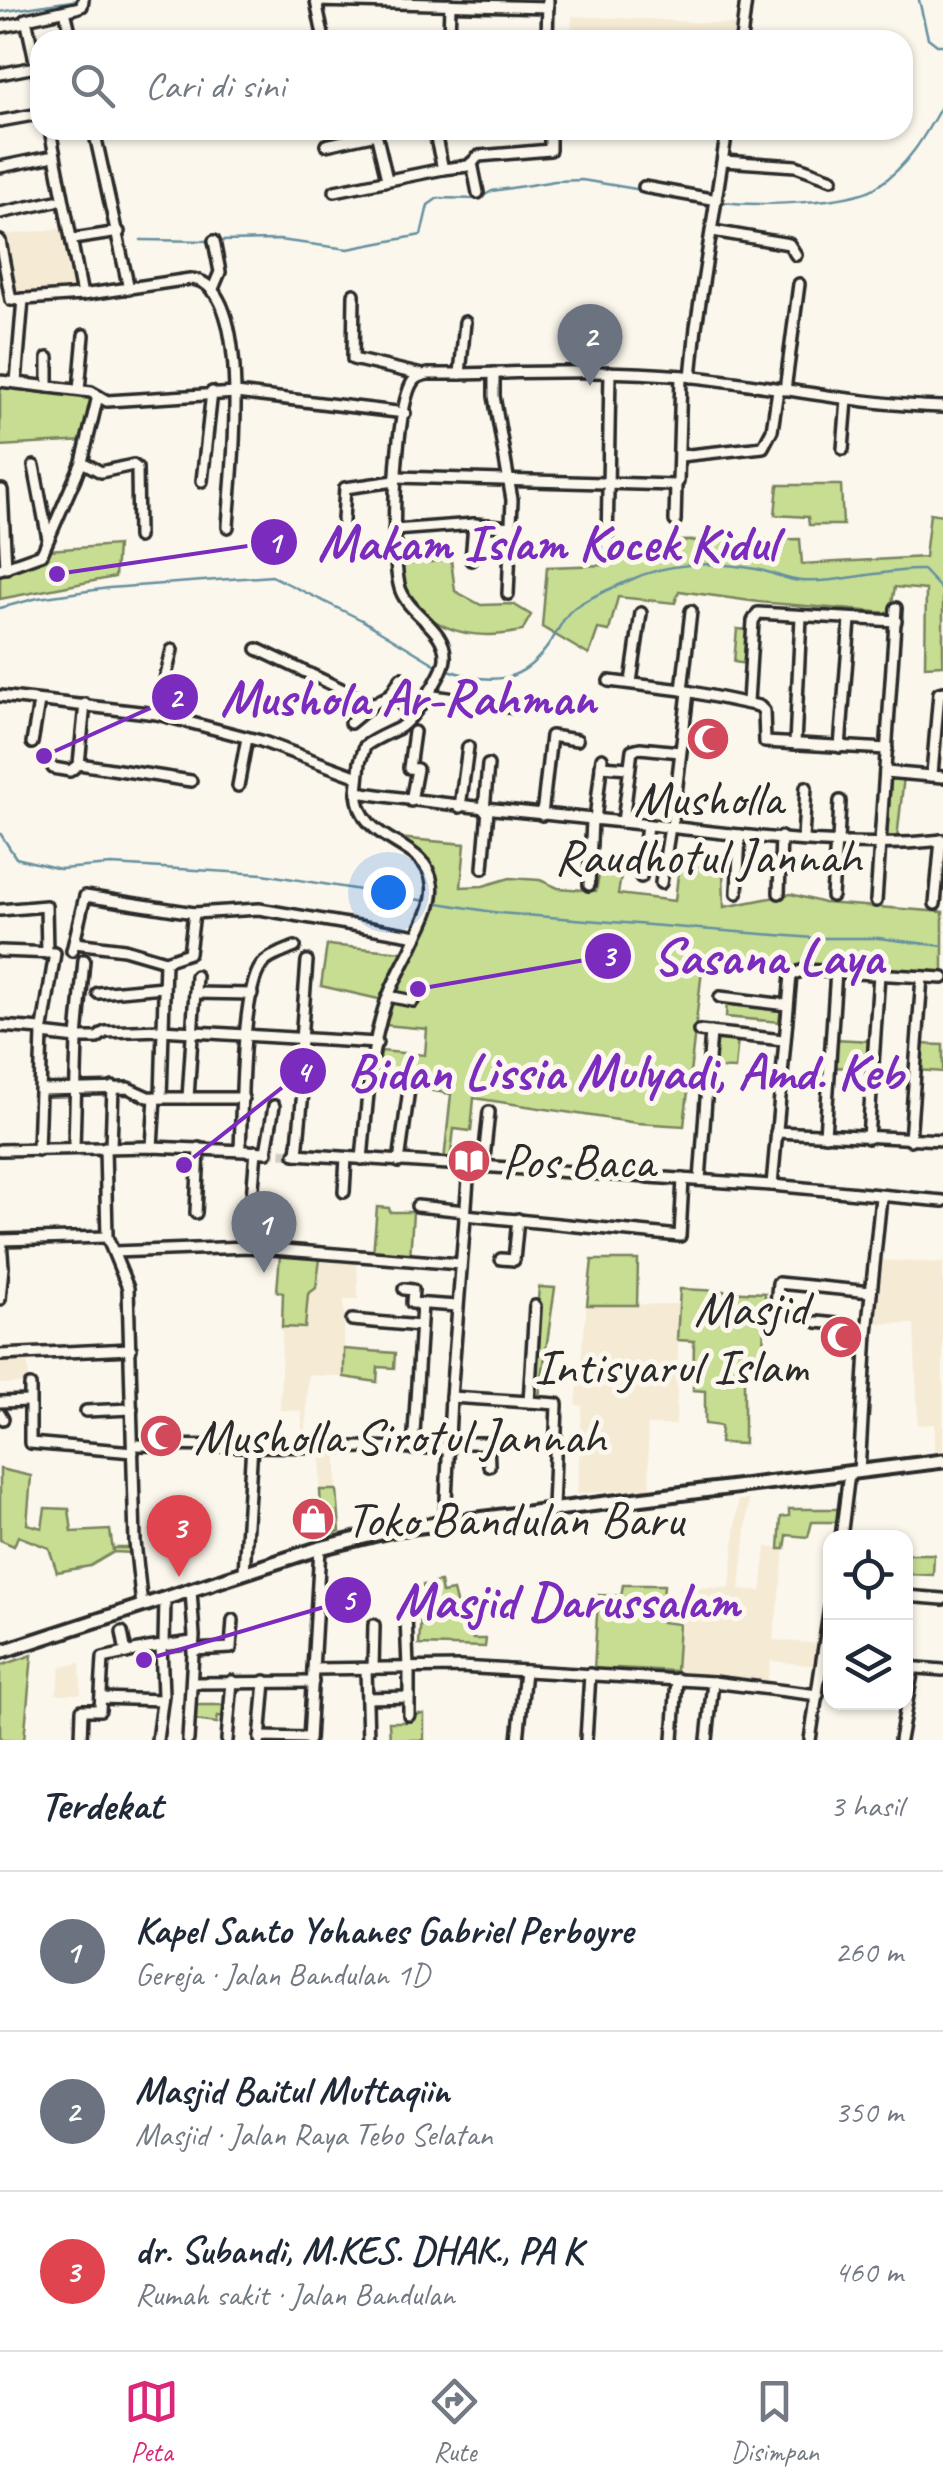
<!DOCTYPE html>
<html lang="id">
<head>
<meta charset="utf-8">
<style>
  :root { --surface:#fff; --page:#f6f6f7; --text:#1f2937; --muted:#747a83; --line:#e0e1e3; --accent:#db2777 }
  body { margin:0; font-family:Caveat,sans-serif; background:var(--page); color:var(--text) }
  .controls { position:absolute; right:30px; bottom:30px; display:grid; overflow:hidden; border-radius:20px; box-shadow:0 2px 8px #0004 }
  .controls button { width:90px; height:90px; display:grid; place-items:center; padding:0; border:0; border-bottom:2px solid var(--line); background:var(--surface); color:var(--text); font:50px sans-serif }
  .you { position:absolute; left:388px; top:892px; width:35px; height:35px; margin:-25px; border:8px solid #fff; border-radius:50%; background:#1a73e8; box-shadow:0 0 0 15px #1a73e833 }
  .badge { display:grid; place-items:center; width:65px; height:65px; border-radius:50%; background:var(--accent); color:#fff; font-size:32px; font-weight:700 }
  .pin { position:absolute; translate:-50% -82px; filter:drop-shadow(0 2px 5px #0008) }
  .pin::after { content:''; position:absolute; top:52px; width:35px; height:30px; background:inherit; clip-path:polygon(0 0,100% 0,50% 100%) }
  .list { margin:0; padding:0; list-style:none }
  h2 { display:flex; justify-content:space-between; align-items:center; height:130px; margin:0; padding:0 40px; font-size:42px }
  h2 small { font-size:32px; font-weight:400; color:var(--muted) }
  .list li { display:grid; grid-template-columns:65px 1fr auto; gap:30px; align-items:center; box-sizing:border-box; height:160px; padding:0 40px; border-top:2px solid var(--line) }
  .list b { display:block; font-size:38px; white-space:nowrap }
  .list p { margin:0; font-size:32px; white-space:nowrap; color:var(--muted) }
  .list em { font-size:32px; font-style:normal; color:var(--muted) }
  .icon { flex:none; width:55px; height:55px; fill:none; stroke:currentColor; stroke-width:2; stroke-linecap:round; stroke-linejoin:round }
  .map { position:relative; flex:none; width:943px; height:1740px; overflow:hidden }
  .search { position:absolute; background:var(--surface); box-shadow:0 2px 8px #0004; left:30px; right:30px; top:30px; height:110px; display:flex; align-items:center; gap:25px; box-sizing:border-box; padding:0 35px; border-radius:30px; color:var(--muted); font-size:38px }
  .sheet { height:610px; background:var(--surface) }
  nav { display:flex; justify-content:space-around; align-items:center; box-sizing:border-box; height:140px; border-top:2px solid var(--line); background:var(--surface); font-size:28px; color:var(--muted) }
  nav a { display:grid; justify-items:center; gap:5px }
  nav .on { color:var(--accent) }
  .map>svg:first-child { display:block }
  .built { fill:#f5ead4 }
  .green { fill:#c7dd92; stroke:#79845e; stroke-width:2.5 }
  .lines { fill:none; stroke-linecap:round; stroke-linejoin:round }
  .stream { stroke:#658f9f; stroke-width:2.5 }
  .minor-tunnel { stroke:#d1cec5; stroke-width:9; stroke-dasharray:9 4.5; stroke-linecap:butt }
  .minor-casing { stroke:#2b2b2b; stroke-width:16 }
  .secondary-casing { stroke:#2b2b2b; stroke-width:19 }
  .minor { stroke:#fbf7ec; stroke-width:9 }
  .secondary { stroke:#fbf7ec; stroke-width:11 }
  .labels { text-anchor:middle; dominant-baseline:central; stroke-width:10; stroke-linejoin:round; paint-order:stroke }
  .poi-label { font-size:50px; fill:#2b2b2b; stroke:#fbf7ec; text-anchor:start }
  .leader { fill:none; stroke:#7b2cbf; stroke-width:4 }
  .callout-dot { fill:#7b2cbf; stroke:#fbf7ec; stroke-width:4 }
  .mark-label { font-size:30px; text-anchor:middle; font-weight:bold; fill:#fff }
  .callout-label { font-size:52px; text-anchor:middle; font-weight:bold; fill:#7b2cbf; stroke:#fbf7ec; stroke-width:10; stroke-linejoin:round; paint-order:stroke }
</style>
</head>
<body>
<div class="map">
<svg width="943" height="1740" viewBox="0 0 943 1740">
  <rect width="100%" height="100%" fill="#fbf7ec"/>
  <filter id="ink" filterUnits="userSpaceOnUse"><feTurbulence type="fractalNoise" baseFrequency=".01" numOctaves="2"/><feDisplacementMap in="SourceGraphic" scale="20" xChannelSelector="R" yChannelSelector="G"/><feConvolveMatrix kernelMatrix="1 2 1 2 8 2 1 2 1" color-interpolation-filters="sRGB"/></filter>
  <g filter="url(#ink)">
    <!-- built -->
    <g class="built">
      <path d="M572,16L663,20L736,25L734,40H571Z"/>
      <path d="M65,228L76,290L16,296L4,235Z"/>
      <path d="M280,1255L329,1263H357L358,1299H344V1377L308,1375L306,1432L302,1433V1411L280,1410L283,1293L277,1292Z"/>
      <path d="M877,1260L943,1263V1450L935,1451V1424L918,1425L914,1324L872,1323Z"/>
      <path d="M679,1304L676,1425H647L650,1488L577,1494L582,1406L576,1405L587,1305Z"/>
      <path d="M27,1356L29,1383L0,1384V1358Z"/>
      <path d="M321,1450H337V1490H320Z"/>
      <path d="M738,1500H749L740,1589L761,1591L766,1547L785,1549L773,1640L821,1644L818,1666L771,1661L767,1682L676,1671L680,1587L730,1588Z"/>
      <path d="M80,1663L81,1694H56L61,1667Z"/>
    </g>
    <!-- green -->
    <g class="green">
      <path d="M0,387L89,393L93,397L85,441L0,446Z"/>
      <path d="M778,485H841L843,525H809L808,517L775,515Z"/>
      <path d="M930,513L943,515V665L925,666L926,590L895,587L890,613L758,602L679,591L675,603L618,597L609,631L598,629L589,655L542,627L547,567L605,565L675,541L800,539L802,564L925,557Z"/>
      <path d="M117,545L115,577L0,599V572L48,550Z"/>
      <path d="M451,560L455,591L481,605L513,604L531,615L522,631C466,643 411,628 400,565Z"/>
      <path d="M737,629L749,630L746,664L734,662Z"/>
      <path d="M891,776H904L897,839L887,837Z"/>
      <path d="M397,838L465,844L461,887L483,886L510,878L540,880L558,888L596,891L601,865L623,864L618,894L675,901L679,866L723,868L724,907L791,894L824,903L943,912V974C905,971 820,958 788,972L780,967L703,961L684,1126L637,1123L474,1098L471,1131L454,1129L450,1162L444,1161L451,1094L377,1081L381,1051L425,1055L427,1029L384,1025L391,1001L438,900C441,868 422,854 397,838Z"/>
      <path d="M327,945L405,952L383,1000L321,986Z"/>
      <path d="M727,1000L781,1007L779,1022L726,1017Z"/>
      <path d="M713,1036L738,1038L735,1069L710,1068Z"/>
      <path d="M834,1039L871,1041L870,1069L832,1067Z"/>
      <path d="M919,1044L943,1045V1072L918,1070Z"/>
      <path d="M377,1207L389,1208L390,1212H413L410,1258L373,1254Z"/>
      <path d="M280,1255L320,1259L316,1288L308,1294L305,1328L282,1327L283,1293L277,1291Z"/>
      <path d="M592,1260H638L637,1305H587Z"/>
      <path d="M539,1287L555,1288L539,1397L530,1396Z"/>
      <path d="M680,1289L765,1293L763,1353L744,1354V1444L720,1443L721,1426L705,1424V1391L693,1390L694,1341L677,1340Z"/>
      <path d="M344,1349L395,1353L394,1368L378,1367L377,1382L344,1377Z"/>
      <path d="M0,1469L31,1476L27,1524L42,1528L45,1508L69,1509L72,1532L110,1530L113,1551L115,1548H132V1553L114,1552L90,1566L57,1572L49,1548L18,1536L14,1546L0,1540Z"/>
      <path d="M320,1490H337L340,1531L322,1537Z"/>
      <path d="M789,1509H841L839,1522H812L808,1537L787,1535L785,1549H779L781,1517L789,1516Z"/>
      <path d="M906,1554H934L933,1575L906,1574Z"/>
      <path d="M440,1582L442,1593L453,1591L462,1626H472L473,1639H486L485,1647L419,1645L423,1585Z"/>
      <path d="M623,1585H664L661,1622L679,1624L676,1671L617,1668L616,1673L594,1671L598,1595L621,1596Z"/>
      <path d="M32,1655L24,1740H0V1666Z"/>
      <path d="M196,1705H228L226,1717L218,1716L217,1723L194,1720Z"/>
      <path d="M406,1714H424V1740H390L389,1722H406Z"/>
    </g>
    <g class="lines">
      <!-- stream -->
      <g class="stream">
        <path d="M919,0L928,38L937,45H943"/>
        <path d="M0,12L78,0"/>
        <path d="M722,202C754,206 849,204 876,187C907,168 926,134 943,103"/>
        <path d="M141,240L210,241"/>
        <path d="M218,241L279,240L348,249L421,235L428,205L438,198L478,199L492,191L555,181L582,180L642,190"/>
        <path d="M0,608L38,598L109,588L272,576L362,620L438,666"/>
        <path d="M446,669C492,686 524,684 552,640C558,631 564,615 573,609C588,597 611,589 628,581C667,562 714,561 756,569C771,572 786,580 801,581C842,583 882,569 923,570L943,591"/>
        <path d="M0,833L16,858L60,869L112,865L263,874L499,913L814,938H878L943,946"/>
      </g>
      <!-- minor-tunnel -->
      <path class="minor-tunnel" d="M267,1152L295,1154"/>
      <!-- minor casing -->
      <g class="minor-casing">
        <g id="minor">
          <path d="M65,11L72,40"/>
          <path d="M0,27L21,23"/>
          <path d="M324,40L316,1L548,7"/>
          <path d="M449,40L450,4"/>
          <path d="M547,40L548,0"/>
          <path d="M741,40L746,0"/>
          <path d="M0,74L30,68"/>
          <path d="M40,84L26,19L76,8L82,6L83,0"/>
          <path d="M0,121L39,114"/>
          <path d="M50,130L82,295"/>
          <path d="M94,130L129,289"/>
          <path d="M434,130L443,169L468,166L479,156L550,150V130"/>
          <path d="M376,133L387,179"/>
          <path d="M326,145L376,134"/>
          <path d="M723,161L796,166L832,179"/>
          <path d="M472,163L478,193"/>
          <path d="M0,167L49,157"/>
          <path d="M644,187L717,200"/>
          <path d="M335,191L443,169"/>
          <path d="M0,213L56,201"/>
          <path d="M713,231L789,244L796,255"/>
          <path d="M73,239L119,232"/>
          <path d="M0,241L11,300L82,295L190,279C257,282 230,483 228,527"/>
          <path d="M212,291L220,272L214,241"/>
          <path d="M354,294L353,359L422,375"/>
          <path d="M494,373V396L512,500L508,594"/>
          <path d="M460,374L465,322"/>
          <path d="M691,377L696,327L727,130"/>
          <path d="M0,381L91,392L107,401L236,393L405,413"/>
          <path d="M16,382L23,299"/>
          <path d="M48,387V358"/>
          <path d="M79,390L84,335"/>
          <path d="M785,390L799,284"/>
          <path d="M943,407C854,405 771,384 683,376C598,368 513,374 428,374C423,375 418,376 414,380C394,403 389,561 401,591C411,616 447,629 445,659C443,676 413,719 399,728C387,734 376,738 365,746L360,762L357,792C461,808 565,815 669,827C758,837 853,850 943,840"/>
          <path d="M843,449L847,400"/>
          <path d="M680,456L763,447L772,430L778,390"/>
          <path d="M82,462L101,472L133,465L137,468L138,537"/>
          <path d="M34,466L48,539"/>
          <path d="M396,477L674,485L678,482L681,376"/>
          <path d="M202,481L212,392"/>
          <path d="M2,490L6,568"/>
          <path d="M675,521L676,484"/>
          <path d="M474,524L512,527"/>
          <path d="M394,530L474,524L471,560"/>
          <path d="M342,536L345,488L395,481"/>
          <path d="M607,547L610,372"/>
          <path d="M0,569L42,554L82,462L98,396"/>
          <path d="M257,649L373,704L390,695L413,714"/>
          <path d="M609,681L682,690L759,706L764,711L765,742L887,749"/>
          <path d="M631,682L641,613"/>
          <path d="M682,690L691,611"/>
          <path d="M390,695L401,678"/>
          <path d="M427,695L516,708"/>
          <path d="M0,696L157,714L261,741L358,777"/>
          <path d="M748,702L753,621L758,613L896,621"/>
          <path d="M157,714L172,650"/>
          <path d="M350,723L373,704"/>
          <path d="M32,743L39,702"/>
          <path d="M795,744L801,617"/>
          <path d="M840,747L850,620"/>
          <path d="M79,764L191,781"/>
          <path d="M601,766L629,768"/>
          <path d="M53,768L70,771L79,764L85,704"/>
          <path d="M885,772L943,777"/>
          <path d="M932,774L939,693L943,692"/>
          <path d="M238,786L247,738"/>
          <path d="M357,792C360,846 426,839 432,883C436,904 419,930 411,949C402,967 391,986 385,1005C369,1053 367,1109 362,1159"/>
          <path d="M411,801L417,769L409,768L414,732"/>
          <path d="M460,807L468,747"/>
          <path d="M484,810L488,765"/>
          <path d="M542,815L551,736L577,740"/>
          <path d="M595,820L602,758"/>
          <path d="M623,822L632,750L640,748L680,752"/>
          <path d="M672,827L688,692"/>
          <path d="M803,838L806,787"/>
          <path d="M838,841L840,801"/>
          <path d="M483,868L488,810"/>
          <path d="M641,877L647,825"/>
          <path d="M661,883L670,827"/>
          <path d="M589,885L592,820"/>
          <path d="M737,893L740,835"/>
          <path d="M779,893L781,837"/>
          <path d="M832,896L836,841"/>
          <path d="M876,901L896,608"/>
          <path d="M935,904L941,840"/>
          <path d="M0,910L46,906L47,953"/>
          <path d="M75,943L124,949L165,961L189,953L194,913"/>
          <path d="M0,951L55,953L42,1034L38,1150"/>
          <path d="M72,951L85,896L194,913L259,909L417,936"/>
          <path d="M98,993L163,987"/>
          <path d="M195,993L252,994"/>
          <path d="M388,996L413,1001"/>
          <path d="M720,997L787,1005"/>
          <path d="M0,1026L42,1029"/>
          <path d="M699,1031L783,1040"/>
          <path d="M42,1034L77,1038H97L105,1032L161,1030L377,1043"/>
          <path d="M41,1090L128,1088L148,1097L161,1098L165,961"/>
          <path d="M161,1098H243"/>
          <path d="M188,1098L196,976"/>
          <path d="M776,1132L943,1140"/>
          <path d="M825,1135L836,971"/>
          <path d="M868,1138L879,974"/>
          <path d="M910,1140L922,977"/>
          <path d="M105,1147L107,1237L128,1288L135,1542L142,1606"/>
          <path d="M111,1147L113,1087"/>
          <path d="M152,1147L155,1097"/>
          <path d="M74,1148L77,1038L84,960"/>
          <path d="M0,1150L152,1147L267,1152"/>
          <path d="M240,1150C242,1112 241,993 261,966C268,956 284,952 295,947"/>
          <path d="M266,1152L274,1106"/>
          <path d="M295,1154L772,1185L943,1201"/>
          <path d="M297,1154L304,1081L298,1080L307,961"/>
          <path d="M399,1162L409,1089"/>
          <path d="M483,1168L489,1112"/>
          <path d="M700,1180L711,1032"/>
          <path d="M772,1185L791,975L804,970L943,978"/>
          <path d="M344,1192L346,1158"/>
          <path d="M417,1206L465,1211"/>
          <path d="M196,1213L199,1148"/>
          <path d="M465,1215L680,1236L683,1179"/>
          <path d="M0,1240L107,1237"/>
          <path d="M248,1247L256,1151"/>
          <path d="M114,1252L247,1247L460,1264"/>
          <path d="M501,1259L514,1260L518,1219"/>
          <path d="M404,1289L413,1290L412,1303L457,1306"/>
          <path d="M0,1299L3,1267L1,1240"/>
          <path d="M775,1316L778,1283L871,1292"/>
          <path d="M352,1320L420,1326"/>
          <path d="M817,1322L847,1325L867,1333"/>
          <path d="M0,1355L131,1349"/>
          <path d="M30,1386V1443L133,1452"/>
          <path d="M451,1397L529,1402L535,1306"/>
          <path d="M0,1402L29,1401"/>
          <path d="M529,1402L557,1404L553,1508"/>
          <path d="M86,1411L132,1409"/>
          <path d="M0,1414L3,1419"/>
          <path d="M448,1443H488L489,1466"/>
          <path d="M133,1445L448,1448"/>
          <path d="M413,1449L422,1304"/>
          <path d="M859,1472L867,1333L881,1197"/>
          <path d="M445,1521L451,1397L469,1167"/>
          <path d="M841,1538L849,1473"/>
          <path d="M244,1572L252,1445"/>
          <path d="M906,1596L943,1599"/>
          <path d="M406,1616L408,1668"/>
          <path d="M122,1632L126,1653"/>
          <path d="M164,1645L165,1599"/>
          <path d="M193,1650L231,1648L233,1620"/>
          <path d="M906,1667L943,1670"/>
          <path d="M409,1668V1715"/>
          <path d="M313,1669L460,1667L713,1682L818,1695"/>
          <path d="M366,1669L368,1740"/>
          <path d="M373,1669L374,1625"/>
          <path d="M193,1683L313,1682"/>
          <path d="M101,1698L162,1700"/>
          <path d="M367,1698L409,1697"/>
          <path d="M260,1737L309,1738"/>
          <path d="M81,1740L82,1710H100L103,1658L148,1648L192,1642"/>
          <path d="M157,1740L163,1695L161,1646"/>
          <path d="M188,1740L194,1636L191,1590"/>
          <path d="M227,1740L232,1681"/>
          <path d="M260,1740L265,1681"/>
          <path d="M309,1740L320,1548"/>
          <path d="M518,1740L525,1671"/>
          <path d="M586,1740L590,1674"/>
          <path d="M673,1740L677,1679"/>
          <path d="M707,1740L713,1682"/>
          <path d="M810,1740L830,1607"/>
          <path d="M900,1740L913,1668"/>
        </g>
      </g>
      <!-- secondary casing -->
      <g class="secondary-casing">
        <path id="secondary" d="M0,1652L320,1548L397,1529L943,1461"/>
      </g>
      <!-- minor -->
      <use href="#minor" class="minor"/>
      <!-- secondary -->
      <use href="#secondary" class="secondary"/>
    </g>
  </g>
  <!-- icons -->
  <defs>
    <g id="mosque-disc" transform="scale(2.25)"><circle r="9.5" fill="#d1495b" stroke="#fbf7ec"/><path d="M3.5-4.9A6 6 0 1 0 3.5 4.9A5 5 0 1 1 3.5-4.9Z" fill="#fff"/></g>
    <g id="library-disc" transform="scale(2.25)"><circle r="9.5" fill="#d1495b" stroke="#fbf7ec"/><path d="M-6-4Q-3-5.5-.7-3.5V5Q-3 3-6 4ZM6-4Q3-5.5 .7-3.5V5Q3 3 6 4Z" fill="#fff"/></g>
    <g id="shop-disc" transform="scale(2.25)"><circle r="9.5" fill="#d1495b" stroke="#fbf7ec"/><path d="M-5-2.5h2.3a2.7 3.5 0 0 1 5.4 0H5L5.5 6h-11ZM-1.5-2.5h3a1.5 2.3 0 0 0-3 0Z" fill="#fff"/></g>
  </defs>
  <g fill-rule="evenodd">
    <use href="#mosque-disc" x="708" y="739"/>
    <use href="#library-disc" x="469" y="1161"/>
    <use href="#mosque-disc" x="841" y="1337"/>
    <use href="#mosque-disc" x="161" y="1436"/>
    <use href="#shop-disc" x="313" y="1519"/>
  </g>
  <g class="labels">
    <!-- poi labels -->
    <g class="poi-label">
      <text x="708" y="798" text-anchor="middle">Musholla<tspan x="708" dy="58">Raudhotul Jannah</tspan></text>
      <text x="502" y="1161">Pos Baca</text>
      <text x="808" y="1308" text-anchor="end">Masjid<tspan x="808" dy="58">Intisyarul Islam</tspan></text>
      <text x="194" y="1436">Musholla Sirotul Jannah</text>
      <text x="346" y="1519">Toko Bandulan Baru</text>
    </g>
  </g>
  <!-- callouts -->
  <path class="leader" d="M57 574L274 542M44 756L175 697M418 989L608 956M184 1165L303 1071M144 1660L348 1600"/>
  <g class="callout-dot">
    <circle cx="57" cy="574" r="10"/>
    <circle cx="44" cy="756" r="10"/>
    <circle cx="418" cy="989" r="10"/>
    <circle cx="184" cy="1165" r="10"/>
    <circle cx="144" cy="1660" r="10"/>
    <circle cx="274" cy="542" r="25"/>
    <circle cx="175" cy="697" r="25"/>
    <circle cx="608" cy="956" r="25"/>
    <circle cx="303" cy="1071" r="25"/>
    <circle cx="348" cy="1600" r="25"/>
  </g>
  <g class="mark-label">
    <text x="274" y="552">1</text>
    <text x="175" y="708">2</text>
    <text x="608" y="966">3</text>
    <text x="303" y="1082">4</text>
    <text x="348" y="1610">5</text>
  </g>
  <g class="callout-label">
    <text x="547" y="560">Makam Islam Kocek Kidul</text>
    <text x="408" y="715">Mushola Ar-Rahman</text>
    <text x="768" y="974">Sasana Laya</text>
    <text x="625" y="1089">Bidan Lissia Mulyadi, Amd. Keb</text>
    <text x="567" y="1618">Masjid Darussalam</text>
  </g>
</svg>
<div class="controls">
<button><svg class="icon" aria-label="locate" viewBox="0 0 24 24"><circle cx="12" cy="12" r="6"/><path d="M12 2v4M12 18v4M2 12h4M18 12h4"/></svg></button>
<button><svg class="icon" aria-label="layers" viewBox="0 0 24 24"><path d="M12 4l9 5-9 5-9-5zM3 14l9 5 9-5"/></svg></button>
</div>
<div class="you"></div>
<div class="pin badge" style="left:264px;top:1273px;background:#6b7280">1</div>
<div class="pin badge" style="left:590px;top:386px;background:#6b7280">2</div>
<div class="pin badge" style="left:179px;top:1577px;background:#e0444e">3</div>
<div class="search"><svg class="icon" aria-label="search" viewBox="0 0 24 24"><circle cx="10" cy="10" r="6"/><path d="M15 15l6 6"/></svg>Cari di sini</div>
</div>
<section class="sheet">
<h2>Terdekat<small>3 hasil</small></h2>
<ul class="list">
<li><span class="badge" style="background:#6b7280">1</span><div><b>Kapel Santo Yohanes Gabriel Perboyre</b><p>Gereja · Jalan Bandulan 1D</p></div><em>260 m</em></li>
<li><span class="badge" style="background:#6b7280">2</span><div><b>Masjid Baitul Muttaqiin</b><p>Masjid · Jalan Raya Tebo Selatan</p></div><em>350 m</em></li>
<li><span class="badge" style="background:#e0444e">3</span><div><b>dr. Subandi, M.KES. DHAK., PA K</b><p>Rumah sakit · Jalan Bandulan</p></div><em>460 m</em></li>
</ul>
</section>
<nav>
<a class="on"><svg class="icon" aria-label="map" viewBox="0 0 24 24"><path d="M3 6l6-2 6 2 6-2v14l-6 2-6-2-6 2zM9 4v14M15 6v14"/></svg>Peta</a>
<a><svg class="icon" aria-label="directions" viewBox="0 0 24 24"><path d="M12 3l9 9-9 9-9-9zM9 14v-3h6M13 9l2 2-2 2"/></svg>Rute</a>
<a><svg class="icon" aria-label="saved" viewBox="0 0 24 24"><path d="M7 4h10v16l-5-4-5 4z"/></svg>Disimpan</a>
</nav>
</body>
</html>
